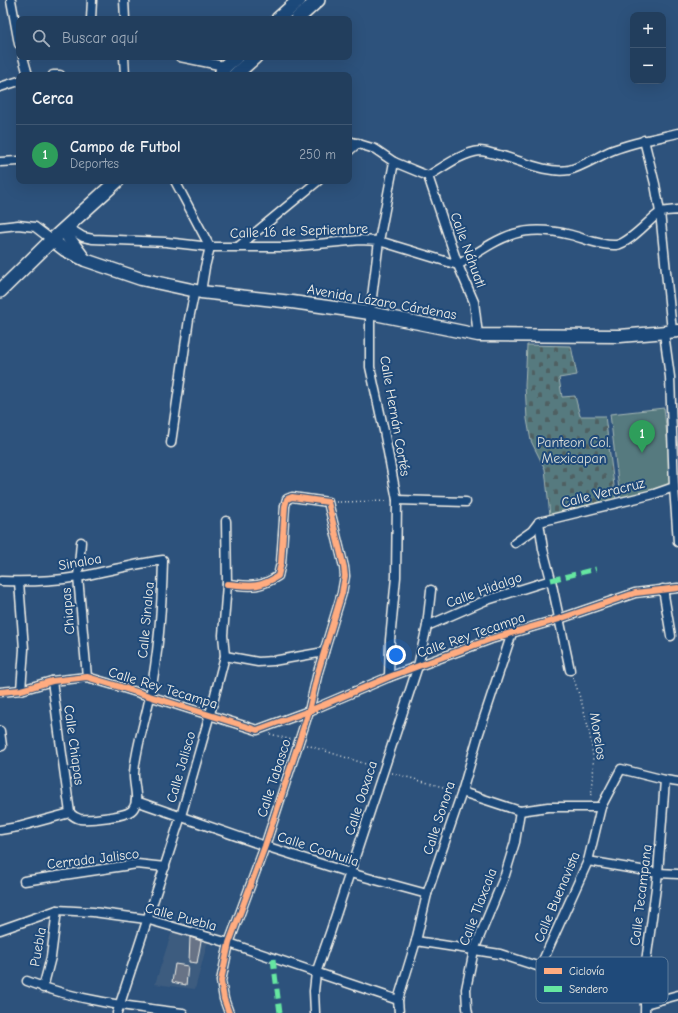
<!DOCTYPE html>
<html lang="es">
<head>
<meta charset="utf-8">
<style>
  :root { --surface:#223e5d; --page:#2e4966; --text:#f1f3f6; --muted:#a2aebc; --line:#3f5772; --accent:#ff9aa2 }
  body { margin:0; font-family:"Comic Neue",sans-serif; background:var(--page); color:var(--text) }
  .controls { position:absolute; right:12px; top:12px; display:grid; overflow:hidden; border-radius:8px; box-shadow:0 4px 16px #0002 }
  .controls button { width:36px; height:36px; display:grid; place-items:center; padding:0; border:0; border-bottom:1px solid var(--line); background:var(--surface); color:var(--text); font:20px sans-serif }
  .you { position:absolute; left:396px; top:655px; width:14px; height:14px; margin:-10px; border:3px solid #fff; border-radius:50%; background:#1a73e8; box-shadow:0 0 0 6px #1a73e833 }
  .badge { display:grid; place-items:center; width:26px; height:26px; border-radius:50%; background:var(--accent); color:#fff; font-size:13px; font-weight:700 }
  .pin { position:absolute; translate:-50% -33px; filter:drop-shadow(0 1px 2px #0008) }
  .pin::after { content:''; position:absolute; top:21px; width:14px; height:12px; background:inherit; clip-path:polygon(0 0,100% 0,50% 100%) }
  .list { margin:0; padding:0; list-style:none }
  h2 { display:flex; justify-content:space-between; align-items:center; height:52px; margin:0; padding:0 16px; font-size:17px }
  h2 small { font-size:13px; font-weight:400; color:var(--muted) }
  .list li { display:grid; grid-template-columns:26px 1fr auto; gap:12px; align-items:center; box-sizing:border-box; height:60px; padding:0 16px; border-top:1px solid var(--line) }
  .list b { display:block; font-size:15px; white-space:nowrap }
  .list p { margin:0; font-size:13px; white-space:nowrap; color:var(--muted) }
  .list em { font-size:13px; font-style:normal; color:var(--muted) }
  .icon { flex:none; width:22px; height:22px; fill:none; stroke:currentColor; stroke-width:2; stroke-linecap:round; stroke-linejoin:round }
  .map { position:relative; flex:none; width:678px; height:1013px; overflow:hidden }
  .search { position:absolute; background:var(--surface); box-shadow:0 4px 16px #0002; left:16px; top:16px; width:336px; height:44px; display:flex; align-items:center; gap:10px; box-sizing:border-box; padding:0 14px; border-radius:8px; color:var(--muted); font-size:15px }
  .panel { position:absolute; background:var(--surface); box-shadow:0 4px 16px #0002; left:16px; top:72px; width:336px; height:112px; border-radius:8px }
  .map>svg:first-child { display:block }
  .built { fill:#3e5c7f }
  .cemetery { fill:url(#cemetery-stones); stroke:#a5b6b4 }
  .park { fill:#567a7f; stroke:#a5b6b4 }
  .building { fill:#677386; stroke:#f4f1e8 }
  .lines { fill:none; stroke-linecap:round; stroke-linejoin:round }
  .minor-casing { stroke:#f4f1e8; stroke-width:11 }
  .secondary-casing { stroke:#f4f1e8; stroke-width:15 }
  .primary-casing { stroke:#f4f1e8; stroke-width:16 }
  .path { stroke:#f4f1e8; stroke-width:1.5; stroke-dasharray:1 3; stroke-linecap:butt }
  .minor { stroke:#1f4a7a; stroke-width:8 }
  .secondary { stroke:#1f4a7a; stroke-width:12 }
  .primary { stroke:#1f4a7a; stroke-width:13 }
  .quiet { stroke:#66e7a1; stroke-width:5; stroke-dasharray:10 5; stroke-linecap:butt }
  .cycleway-casing { stroke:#1f4a7a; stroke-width:8 }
  .cycleway { stroke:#ffac80; stroke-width:6 }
  .labels { text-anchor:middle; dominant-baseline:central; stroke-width:4; stroke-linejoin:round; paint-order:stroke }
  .street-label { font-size:14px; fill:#f4f1e8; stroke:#1f4a7a }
  .park-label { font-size:14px; fill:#dcdfd8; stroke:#1f4a7a }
  .key { fill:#1f4a7a; stroke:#5f7c9b; stroke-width:1 }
  .key-label { font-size:11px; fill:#f4f1e8 }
</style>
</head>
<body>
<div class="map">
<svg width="678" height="1013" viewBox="0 0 678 1013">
  <defs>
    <pattern id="cemetery-stones" width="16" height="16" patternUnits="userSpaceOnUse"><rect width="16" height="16" fill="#567a7f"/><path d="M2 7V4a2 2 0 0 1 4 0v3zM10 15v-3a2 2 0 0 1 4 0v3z" fill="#506162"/></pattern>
  </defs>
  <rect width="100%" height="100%" fill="#2d527c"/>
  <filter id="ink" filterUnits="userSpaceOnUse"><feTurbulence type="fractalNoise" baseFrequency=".025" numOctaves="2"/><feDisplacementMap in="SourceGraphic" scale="8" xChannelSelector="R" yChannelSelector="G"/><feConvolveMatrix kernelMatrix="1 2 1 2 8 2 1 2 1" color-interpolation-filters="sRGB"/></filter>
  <g filter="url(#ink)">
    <!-- built -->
    <path class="built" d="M174,925L209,937L195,989L155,984Z"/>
    <!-- cemetery -->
    <path class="cemetery" d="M527,345L571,346L577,375L559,378L562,397L575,396L580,416H605L616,501L550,516L545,469L531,441L527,419L525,386Z"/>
    <!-- park -->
    <path class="park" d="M664,408L673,492L620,498L610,414Z"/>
    <!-- building -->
    <g class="building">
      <path d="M190,937L201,941L197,963L189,962Z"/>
      <path d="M175,964L188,966L186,985L172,982Z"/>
    </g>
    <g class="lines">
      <!-- minor casing -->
      <g class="minor-casing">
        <g id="minor">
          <path d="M11,0L19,44"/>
          <path d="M124,0L125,19"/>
          <path d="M91,19L92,0"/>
          <path d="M23,57L28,75"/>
          <path d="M124,57L125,75"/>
          <path d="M180,57L219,65L226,70"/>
          <path d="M53,75H60"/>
          <path d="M0,87L19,81"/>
          <path d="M644,140L655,184L660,212L672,331"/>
          <path d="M349,141L375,149L394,162L428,176"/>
          <path d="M349,151L358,143"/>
          <path d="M0,162L19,161"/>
          <path d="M428,176C444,167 461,153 480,151C485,151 490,153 495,154C518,159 544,174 569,170C582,167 600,155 613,150C634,142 656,138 678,133"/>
          <path d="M428,176L458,265L474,302L478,335"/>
          <path d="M175,181L210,247L205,267L201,292"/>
          <path d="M0,227L18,225L35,227L52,240"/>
          <path d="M67,227L83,237L93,239L166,242L210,247H286L360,240L379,241L458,265C500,238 519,222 571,235C586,239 601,246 616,245C627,244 644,226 653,218C655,217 657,214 660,213C665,210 673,211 678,210"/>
          <path d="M238,247L318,181"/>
          <path d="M664,333L670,377L674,487L678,542"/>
          <path d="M171,443L189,319L195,290"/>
          <path d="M397,500L466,502"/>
          <path d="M539,522L543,549L551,580L570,670"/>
          <path d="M539,522L654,494L674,487"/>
          <path d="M81,542L78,577L87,677"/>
          <path d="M515,543L532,531L539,522"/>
          <path d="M1,581C27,582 53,581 78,577C107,571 135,564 163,560C162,606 159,651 150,696C145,722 136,747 134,773C133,784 140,800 133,809C128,817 89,820 80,819C76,818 73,816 70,813"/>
          <path d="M19,582L24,649L21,690"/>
          <path d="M227,584C250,586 258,589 278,576L281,563L285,506L287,499L292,497L328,502L344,567L345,576L342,593L318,672L309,711L265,846L229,943L221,981L224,999L229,1013"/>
          <path d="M663,589L671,636"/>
          <path d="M427,626L484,601L551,580"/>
          <path d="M225,656L258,662L273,661L324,652"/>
          <path d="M389,677L390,640L396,577L397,500L384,431L370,367V313L379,241L394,162"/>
          <path d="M52,681L70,813"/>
          <path d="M0,692L21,690L52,681L87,677L114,685L257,730L309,711L389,677L491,639L559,619L635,593L678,588"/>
          <path d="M0,731L2,746"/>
          <path d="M462,792L520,811L548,807H601"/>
          <path d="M136,801L265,846L350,873L427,894"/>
          <path d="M0,830L18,827L70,813"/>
          <path d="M588,861L658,873L678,874"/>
          <path d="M24,881L137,864L165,867"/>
          <path d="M0,930L57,910L93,912L146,919L229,943L398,1000"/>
          <path d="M416,941L500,954L540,967L588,861L601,807L621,769L665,780L678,782"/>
          <path d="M27,981C77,1001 131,1007 183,1013"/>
          <path d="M43,988L51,957L57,910"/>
          <path d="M645,1004L678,995"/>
          <path d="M117,1013L181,816L210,714L225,656L223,635L227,584L226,521"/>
          <path d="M315,1013L314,991L316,973L331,930L418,666L427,626L431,590"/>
          <path d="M399,1013L398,1000L416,941L427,894L462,792L479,733L512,633"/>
          <path d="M468,1013L467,1008L466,989L474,950L505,875L515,842L520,811"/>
          <path d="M645,1013L646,962L658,873L665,780"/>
        </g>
      </g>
      <!-- secondary casing -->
      <g class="secondary-casing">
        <g id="secondary">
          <path d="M63,230L84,259"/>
          <path d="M52,240L65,250L85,260L141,279L201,292L292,302L370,313L478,335L620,336L678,331"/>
        </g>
      </g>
      <!-- primary casing -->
      <g class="primary-casing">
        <g id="primary">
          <path d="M278,19L299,0"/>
          <path d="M297,19L318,0"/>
          <path d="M221,75L223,68L236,57"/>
          <path d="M235,75L255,57"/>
          <path d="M0,291L52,240L117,181"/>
        </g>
      </g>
      <!-- path -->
      <g class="path">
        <path d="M336,502L388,501"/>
        <path d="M573,677C586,713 600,761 590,798"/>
        <path d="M270,734L292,740"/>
        <path d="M307,745L375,767"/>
        <path d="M392,773L454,790"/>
      </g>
      <!-- minor -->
      <use href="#minor" class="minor"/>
      <!-- secondary -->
      <use href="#secondary" class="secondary"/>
      <!-- primary -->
      <use href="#primary" class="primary"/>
      <!-- quiet -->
      <g class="quiet">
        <path d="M551,580L596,569"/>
        <path d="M273,959L280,1013"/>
      </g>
      <!-- cycleway casing -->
      <g class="cycleway-casing">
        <g id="cycleway">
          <path d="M227,584C250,586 258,589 278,576L281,563L285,506L287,499L292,497L328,502L344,567L345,576L342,593L318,672L309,711L265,846L229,943L221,981L224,999L229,1013"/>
          <path d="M0,692L21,690L52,681L87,677L114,685L257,730L309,711L389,677L491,639L559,619L635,593L678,588"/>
        </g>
      </g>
      <!-- cycleway -->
      <use href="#cycleway" class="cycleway"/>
    </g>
  </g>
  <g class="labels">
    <!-- street labels -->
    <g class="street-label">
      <text transform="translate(299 231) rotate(-2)">Calle 16 de Septiembre</text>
      <text transform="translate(468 250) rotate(70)">Calle Náhuatl</text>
      <text transform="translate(382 302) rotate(10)">Avenida Lázaro Cárdenas</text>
      <text transform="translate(395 416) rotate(80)">Calle Hernán Cortés</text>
      <text transform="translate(603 493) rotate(-14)">Calle Veracruz</text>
      <text transform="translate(80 562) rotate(-10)">Sinaloa</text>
      <text transform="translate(484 590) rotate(-20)">Calle Hidalgo</text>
      <text transform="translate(68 611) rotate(-95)">Chiapas</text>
      <text transform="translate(146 620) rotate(-85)">Calle Sinaloa</text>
      <text transform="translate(471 635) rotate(-19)">Calle Rey Tecampa</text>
      <text transform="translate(163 688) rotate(17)">Calle Rey Tecampa</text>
      <text transform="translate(598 736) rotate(81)">Morelos</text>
      <text transform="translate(74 745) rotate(82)">Calle Chiapas</text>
      <text transform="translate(181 767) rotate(-74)">Calle Jalisco</text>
      <text transform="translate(274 778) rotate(-72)">Calle Tabasco</text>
      <text transform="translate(361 798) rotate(-72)">Calle Oaxaca</text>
      <text transform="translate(439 818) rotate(-72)">Calle Sonora</text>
      <text transform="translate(318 849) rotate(18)">Calle Coahuila</text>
      <text transform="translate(93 859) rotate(-7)">Cerrada Jalisco</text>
      <text transform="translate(641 895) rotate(-83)">Calle Tecampana</text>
      <text transform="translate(557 897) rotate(-67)">Calle Buenavista</text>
      <text transform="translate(478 907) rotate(-69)">Calle Tlaxcala</text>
      <text transform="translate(181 917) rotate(15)">Calle Puebla</text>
      <text transform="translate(38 947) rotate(-80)">Puebla</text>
    </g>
    <!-- park labels -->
    <g class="park-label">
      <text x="574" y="442">Panteon Col.<tspan x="574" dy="16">Mexicapan</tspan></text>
    </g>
  </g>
  <!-- legend -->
  <rect x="536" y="957" width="132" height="46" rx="6" class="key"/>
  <rect x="544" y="968" width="18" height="6" fill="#ffac80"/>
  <rect x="544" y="986" width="18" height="6" fill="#66e7a1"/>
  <g class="key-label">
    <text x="569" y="975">Ciclovía</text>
    <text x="569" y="993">Sendero</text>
  </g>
</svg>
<div class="controls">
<button>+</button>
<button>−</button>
</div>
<div class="you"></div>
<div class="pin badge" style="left:642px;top:453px;background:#2e9e5b">1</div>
<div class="search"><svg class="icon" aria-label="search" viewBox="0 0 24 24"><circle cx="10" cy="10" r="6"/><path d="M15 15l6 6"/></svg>Buscar aquí</div>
<section class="panel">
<h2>Cerca<small></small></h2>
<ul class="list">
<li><span class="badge" style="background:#2e9e5b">1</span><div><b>Campo de Futbol</b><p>Deportes</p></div><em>250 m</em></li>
</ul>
</section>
</div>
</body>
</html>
